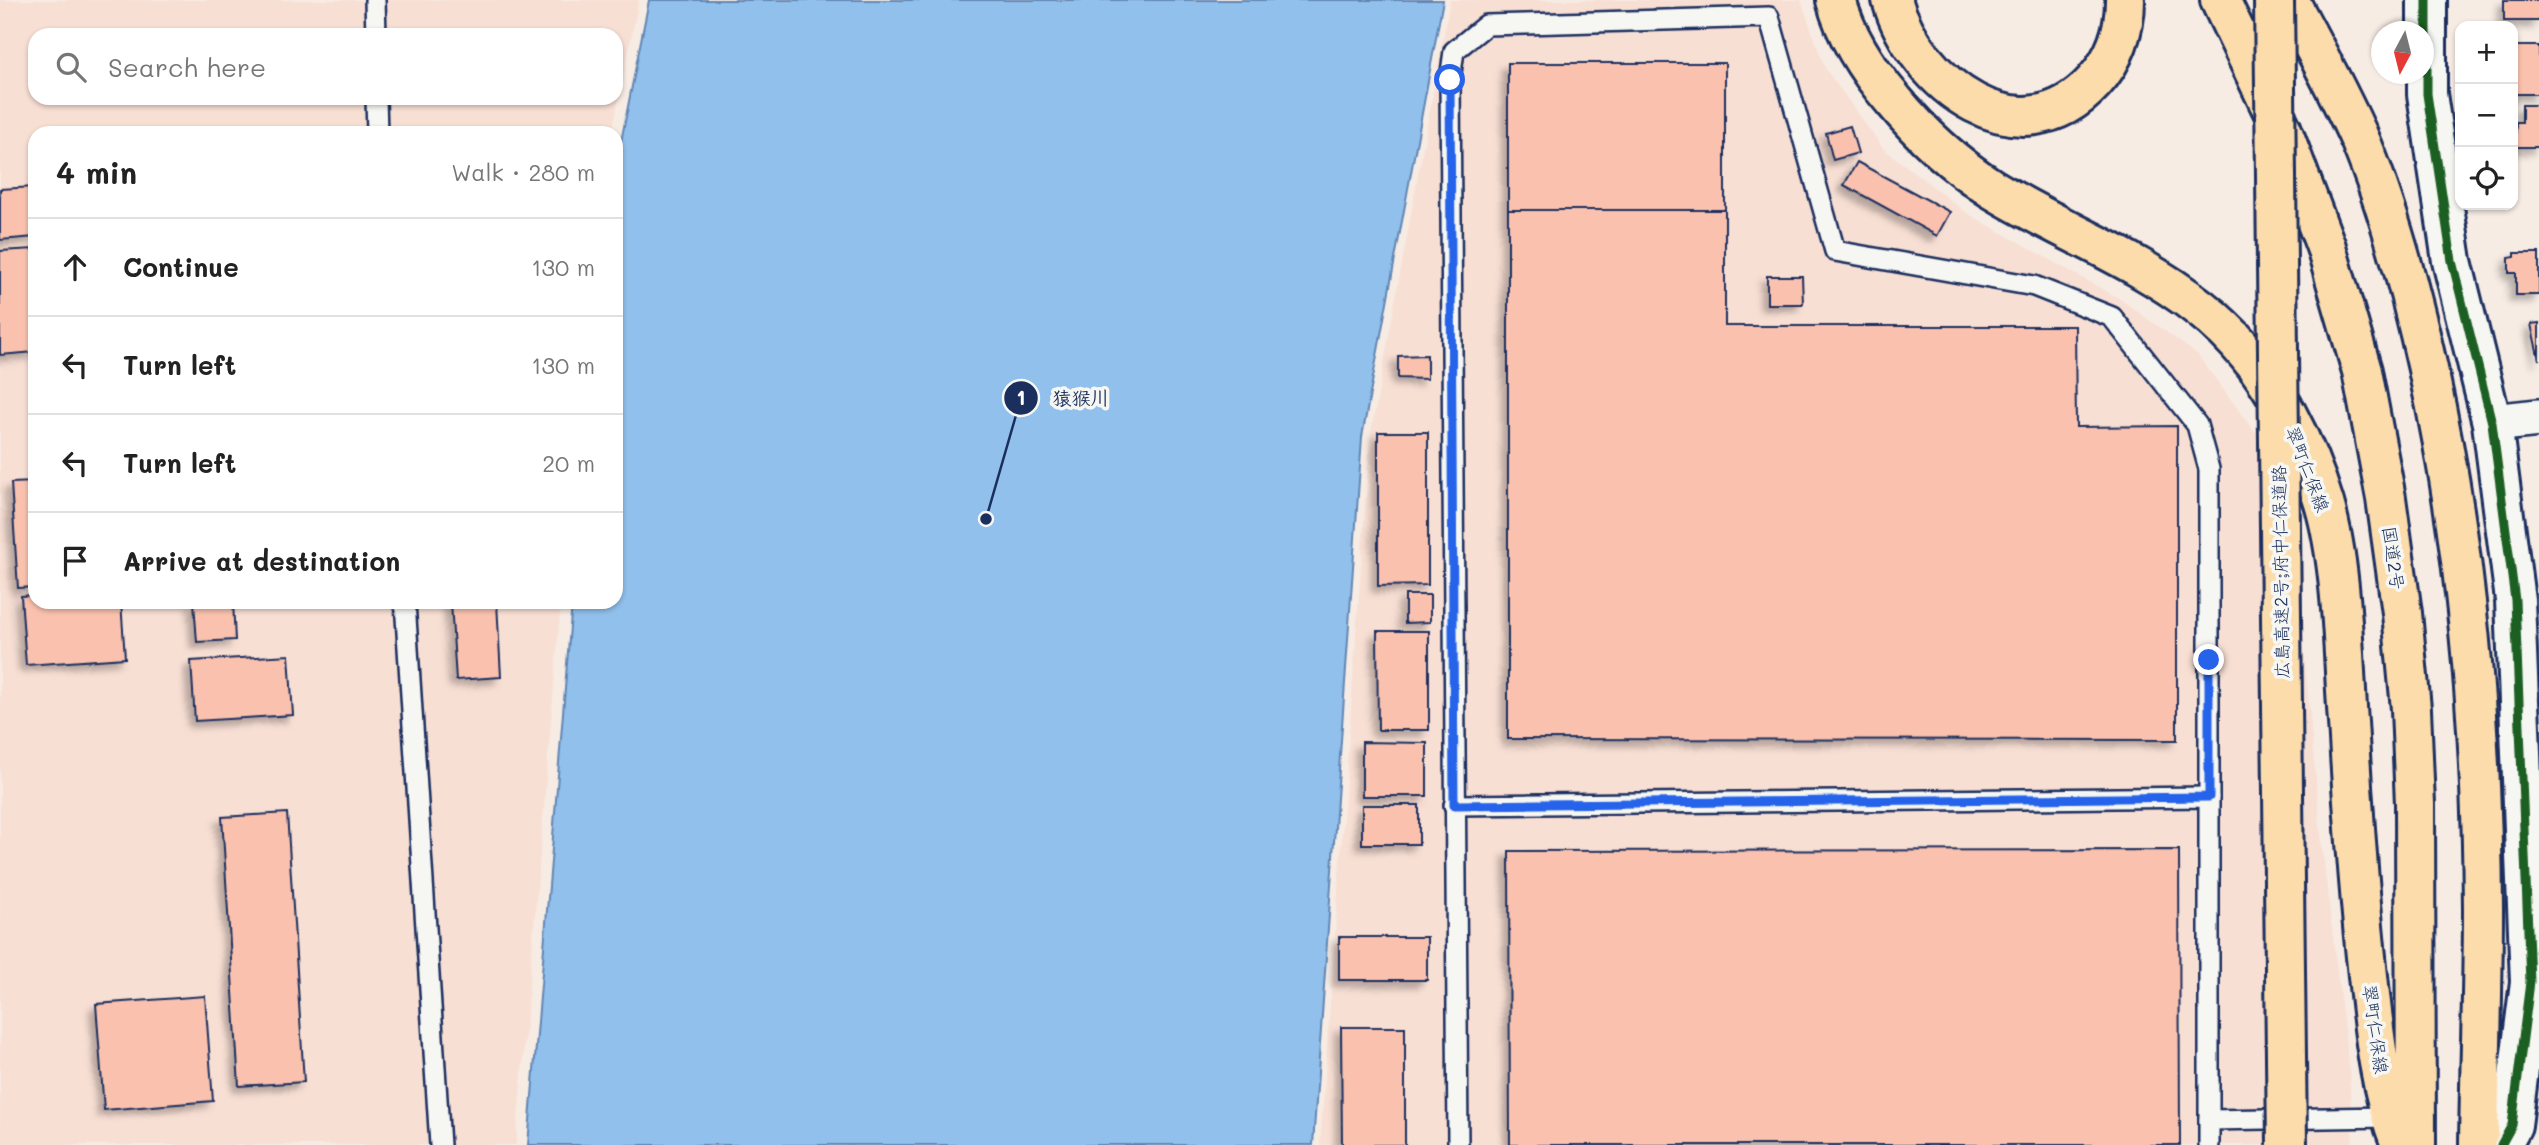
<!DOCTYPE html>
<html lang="en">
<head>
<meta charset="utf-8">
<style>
	:root { --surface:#fff; --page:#f2f2f2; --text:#222; --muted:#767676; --line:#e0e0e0 }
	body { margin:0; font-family:Mali,"Klee One",sans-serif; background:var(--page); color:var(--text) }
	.controls { position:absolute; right:21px; top:21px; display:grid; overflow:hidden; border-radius:14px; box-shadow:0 2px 5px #0004 }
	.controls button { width:63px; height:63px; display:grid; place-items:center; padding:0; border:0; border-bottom:2px solid var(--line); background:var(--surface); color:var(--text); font:35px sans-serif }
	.compass { position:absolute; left:2371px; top:21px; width:63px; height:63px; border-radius:50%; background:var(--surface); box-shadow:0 2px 5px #0004; rotate:187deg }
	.stop { position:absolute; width:21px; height:21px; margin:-16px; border:5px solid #2563eb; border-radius:50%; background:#fff }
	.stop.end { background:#2563eb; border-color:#fff; box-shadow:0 2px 7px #0008 }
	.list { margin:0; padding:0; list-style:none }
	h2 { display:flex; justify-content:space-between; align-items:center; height:91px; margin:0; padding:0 28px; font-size:30px }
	h2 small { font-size:23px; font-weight:400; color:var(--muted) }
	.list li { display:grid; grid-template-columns:46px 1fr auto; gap:21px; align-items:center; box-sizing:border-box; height:98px; padding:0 28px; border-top:2px solid var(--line) }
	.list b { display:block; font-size:26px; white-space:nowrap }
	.list em { font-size:23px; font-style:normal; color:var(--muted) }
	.icon { flex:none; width:38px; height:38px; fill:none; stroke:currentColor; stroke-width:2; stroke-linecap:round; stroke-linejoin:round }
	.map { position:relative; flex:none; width:2539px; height:1145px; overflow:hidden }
	.search { position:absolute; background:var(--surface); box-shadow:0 2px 5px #0004; left:28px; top:28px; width:595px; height:77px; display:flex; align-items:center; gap:18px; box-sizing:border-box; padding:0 24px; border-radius:21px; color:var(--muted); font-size:26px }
	.panel { position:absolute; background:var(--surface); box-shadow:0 2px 5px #0004; left:28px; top:126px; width:595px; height:483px; border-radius:21px }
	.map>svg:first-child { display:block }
	.built { fill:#f8dfd4; fill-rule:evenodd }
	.water { fill:#91c0ec; stroke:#6286b3; stroke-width:2 }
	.building { fill:#fac2ae; stroke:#1b2f5e; stroke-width:2; filter:url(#shadow) }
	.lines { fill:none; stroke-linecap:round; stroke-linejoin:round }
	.service-casing { stroke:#1b2f5e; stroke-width:24 }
	.minor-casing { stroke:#1b2f5e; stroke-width:42 }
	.tertiary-casing { stroke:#1b2f5e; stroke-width:44 }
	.primary-casing { stroke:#1b2f5e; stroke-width:44 }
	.trunk-casing { stroke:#1b2f5e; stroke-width:44 }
	.service { stroke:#f6f6f2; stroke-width:19 }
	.minor { stroke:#f6f6f2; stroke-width:37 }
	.tertiary { stroke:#f6f6f2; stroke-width:38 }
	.primary { stroke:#fddcac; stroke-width:38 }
	.trunk { stroke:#fddcac; stroke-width:38 }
	.motorway-bridge-casing { stroke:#1b2f5e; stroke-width:44; stroke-linecap:butt }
	.motorway-bridge { stroke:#fddcac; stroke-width:38 }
	.cycleway-casing { stroke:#f6f6f2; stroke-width:13 }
	.cycleway { stroke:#1b5e20; stroke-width:9 }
	.route { stroke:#2563eb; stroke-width:9 }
	.labels { text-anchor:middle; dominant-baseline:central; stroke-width:7; stroke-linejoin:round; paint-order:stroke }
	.street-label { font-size:18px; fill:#1b2f5e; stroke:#f6f6f2 }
	.leader { fill:none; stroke:#1b2f5e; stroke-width:2.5 }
	.callout-dot { fill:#1b2f5e; stroke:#f6f6f2; stroke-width:2.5 }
	.mark-label { font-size:21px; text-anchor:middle; font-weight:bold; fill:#fff }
	.callout-label { font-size:19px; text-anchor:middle; font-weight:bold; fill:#1b2f5e; stroke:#f6f6f2; stroke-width:7; stroke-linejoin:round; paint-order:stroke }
</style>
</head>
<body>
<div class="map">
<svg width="2539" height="1145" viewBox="0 0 2539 1145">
	<defs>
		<filter id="shadow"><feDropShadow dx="-6" dy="6" stdDeviation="3.5" flood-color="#0004"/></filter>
	</defs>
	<rect width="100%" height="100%" fill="#f7ece4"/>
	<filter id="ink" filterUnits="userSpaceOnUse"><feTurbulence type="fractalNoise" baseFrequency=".0143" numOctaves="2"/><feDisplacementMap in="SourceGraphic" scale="14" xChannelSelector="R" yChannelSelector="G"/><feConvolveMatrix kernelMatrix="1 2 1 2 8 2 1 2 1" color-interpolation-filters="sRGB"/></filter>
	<g filter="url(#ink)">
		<g class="built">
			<path d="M 0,0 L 639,0 L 612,133 L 35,133 L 35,602 L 561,602 L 516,1145 L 0,1145 ZM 35,35 L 616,35 L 616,98 L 35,98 Z"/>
			<path d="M 1450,0 L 1801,0 L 1825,68 L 1883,148 L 1967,213 L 2120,299 L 2197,354 L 2261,440 L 2301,616 L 2322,846 L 2349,1069 L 2353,1145 L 1320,1145 L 1370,438 Z"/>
		</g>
		<path class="water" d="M 649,0 L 1443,0 L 1362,437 L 1313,1145 L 528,1145 L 572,602 L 616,602 L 616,167 Z"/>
		<g class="building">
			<rect x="2504" y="0" width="35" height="21"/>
			<rect x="2513" y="46" width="26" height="48"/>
			<rect x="1508" y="63" width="217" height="147"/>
			<path d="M 2522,105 L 2539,105 L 2539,147 L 2515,147 L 2516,122 L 2522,122 Z"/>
			<path d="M 1850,126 L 1858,153 L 1833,160 L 1826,133 Z"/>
			<path d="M 1857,162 L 1950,212 L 1937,236 L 1844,185 Z"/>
			<path d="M 35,187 L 35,237 L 0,240 L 0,189 Z"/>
			<path d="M 1508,210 L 1725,210 L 1725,326 L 2075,326 L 2076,427 L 2177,426 L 2177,740 L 1508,739 Z"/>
			<path d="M 35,249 L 35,352 L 0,355 L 0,251 Z"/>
			<path d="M 2515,253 L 2539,253 L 2539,295 L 2516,295 L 2516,273 L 2509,273 L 2509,258 L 2515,257 Z"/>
			<path d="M 1767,276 L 1802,276 L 1803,304 L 1767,304 Z"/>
			<path d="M 2539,323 L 2539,360 L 2531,324 Z"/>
			<path d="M 1427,355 L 1427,379 L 1398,378 L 1398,356 Z"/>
			<path d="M 1378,432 L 1428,432 L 1428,585 L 1378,586 Z"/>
			<path d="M 35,482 L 35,587 L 18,588 L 11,483 Z"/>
			<path d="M 35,595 L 35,602 L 121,602 L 125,658 L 26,665 L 21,596 Z"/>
			<path d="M 1405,595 L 1430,595 L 1430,622 L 1405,623 Z"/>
			<path d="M 194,602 L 233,602 L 235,640 L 197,642 Z"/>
			<path d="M 451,602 L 497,602 L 501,677 L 456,680 Z"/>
			<path d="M 1377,631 L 1429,631 L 1429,730 L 1378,730 Z"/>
			<path d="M 289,655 L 293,715 L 195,721 L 191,661 Z"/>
			<path d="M 1362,742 L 1427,743 L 1427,796 L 1362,796 Z"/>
			<rect x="1362" y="805" width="57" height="39"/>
			<path d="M 287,813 L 304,1082 L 239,1086 L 222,817 Z"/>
			<path d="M 2179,850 L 2180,1145 L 1510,1145 L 1509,851 Z"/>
			<rect x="1339" y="937" width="88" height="43"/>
			<path d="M 205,996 L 213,1101 L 104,1110 L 96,1004 Z"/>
			<path d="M 1341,1027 L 1405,1027 L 1405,1145 L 1342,1145 Z"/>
		</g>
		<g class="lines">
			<defs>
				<g id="service">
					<path d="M 375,0 L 376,35"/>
					<path d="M 376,98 L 377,133"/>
					<path d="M 405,602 L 440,1145"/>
					<path d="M 1454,805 L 2209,797 L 2209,1145"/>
					<path d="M 2209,1120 L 2390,1117"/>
					<path d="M 1458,1145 L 1450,80 L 1454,51 L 1486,25 L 1769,17 L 1835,251 L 2034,286 L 2112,317 L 2197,425 L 2209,469 L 2209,797"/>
				</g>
				<path id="minor" d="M 2492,423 L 2539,418"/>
				<path id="tertiary" d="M 2427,0 L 2427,94 L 2452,261 L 2492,423 L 2515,600 L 2530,982 L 2512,1125 L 2501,1145"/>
				<g id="primary">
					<path d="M 1836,0 C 1846,37 1869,72 1894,101 C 1922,135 1954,164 1991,188 C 2059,230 2137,258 2200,308 C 2236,336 2266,374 2287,414 C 2302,442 2315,473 2324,503 C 2343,568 2343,654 2348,722 C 2353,807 2359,892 2368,976 C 2374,1033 2380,1092 2401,1145"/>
					<path d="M 1892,0 C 1916,84 2020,163 2094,82 C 2114,60 2125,31 2125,0"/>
				</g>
				<g id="trunk">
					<path d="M 2220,0 L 2282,130 L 2326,247 L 2362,371 L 2386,498 L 2402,613 L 2411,709 L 2415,804 L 2416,1145"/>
					<path d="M 2289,0 C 2314,47 2340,94 2361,142 C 2391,215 2411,292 2428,369 C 2467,546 2482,728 2483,909 C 2483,987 2480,1066 2479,1145"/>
				</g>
			</defs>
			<use href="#service" class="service-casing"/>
			<use href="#minor" class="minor-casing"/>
			<use href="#tertiary" class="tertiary-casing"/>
			<use href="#primary" class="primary-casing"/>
			<use href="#trunk" class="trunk-casing"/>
			<use href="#service" class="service"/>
			<use href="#minor" class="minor"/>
			<use href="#tertiary" class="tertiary"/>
			<use href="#primary" class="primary"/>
			<use href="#trunk" class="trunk"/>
			<defs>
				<path id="motorway-bridge" d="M 2274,0 L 2287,1145"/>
			</defs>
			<use href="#motorway-bridge" class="motorway-bridge-casing"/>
			<use href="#motorway-bridge" class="motorway-bridge"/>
			<defs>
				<path id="cycleway" d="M 2427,0 L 2427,94 L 2452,261 L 2492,423 L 2515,600 L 2530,982 L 2512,1125 L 2501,1145"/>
			</defs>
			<use href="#cycleway" class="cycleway-casing"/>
			<use href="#cycleway" class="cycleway"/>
		</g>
	</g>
	<g class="lines" filter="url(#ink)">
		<path class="route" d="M 1450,80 L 1454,805 L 2209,797 L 2209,660"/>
	</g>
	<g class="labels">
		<g class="street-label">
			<text transform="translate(2308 469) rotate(69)">翠町仁保線</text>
			<text transform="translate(2394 558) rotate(82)">国道2号</text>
			<text transform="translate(2280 572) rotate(-91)">広島高速2号;府中仁保道路</text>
			<text transform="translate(2376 1029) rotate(82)">翠町仁保線</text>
		</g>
	</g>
	<path class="leader" d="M986 519L1021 398"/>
	<g class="callout-dot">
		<circle cx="986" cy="519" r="7"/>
		<circle cx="1021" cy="398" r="18"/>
	</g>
	<g class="mark-label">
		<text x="1021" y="405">1</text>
	</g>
	<g class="callout-label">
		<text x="1081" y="405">猿猴川</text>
	</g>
</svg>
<div class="controls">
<button>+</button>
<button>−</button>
<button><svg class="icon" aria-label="locate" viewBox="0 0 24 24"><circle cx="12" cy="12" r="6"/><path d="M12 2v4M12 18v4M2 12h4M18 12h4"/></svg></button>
</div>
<svg class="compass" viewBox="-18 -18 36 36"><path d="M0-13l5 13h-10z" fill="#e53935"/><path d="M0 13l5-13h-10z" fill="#767676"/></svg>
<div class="stop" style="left:1450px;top:80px"></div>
<div class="stop end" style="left:2209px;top:660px"></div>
<div class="search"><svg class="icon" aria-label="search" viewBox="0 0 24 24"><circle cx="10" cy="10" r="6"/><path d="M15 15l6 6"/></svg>Search here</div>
<section class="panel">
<h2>4 min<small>Walk · 280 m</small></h2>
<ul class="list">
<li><svg class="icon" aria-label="ahead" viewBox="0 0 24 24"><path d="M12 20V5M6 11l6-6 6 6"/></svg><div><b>Continue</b></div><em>130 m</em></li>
<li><svg class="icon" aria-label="left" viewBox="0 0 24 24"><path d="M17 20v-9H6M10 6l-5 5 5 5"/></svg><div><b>Turn left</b></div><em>130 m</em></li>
<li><svg class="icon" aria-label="left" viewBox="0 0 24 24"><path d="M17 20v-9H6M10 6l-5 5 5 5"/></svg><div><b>Turn left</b></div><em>20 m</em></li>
<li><svg class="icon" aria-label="arrive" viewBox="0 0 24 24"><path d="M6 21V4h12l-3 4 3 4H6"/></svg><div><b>Arrive at destination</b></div></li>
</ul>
</section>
</div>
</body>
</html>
